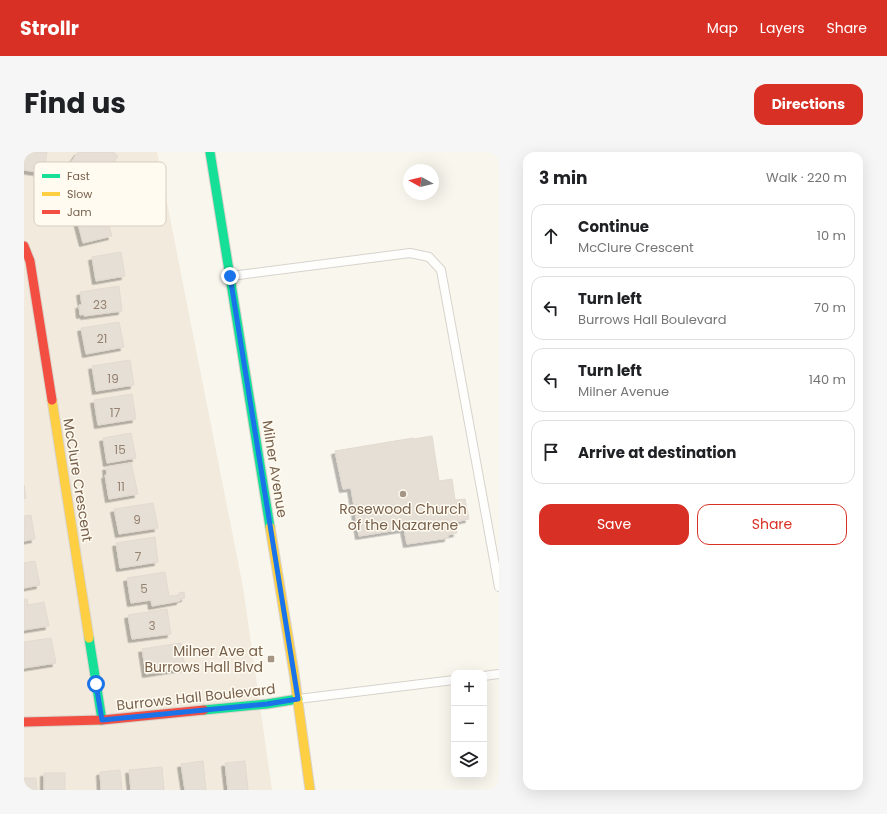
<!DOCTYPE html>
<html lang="en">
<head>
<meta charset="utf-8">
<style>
	:root { --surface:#fff; --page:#f6f6f6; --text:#202124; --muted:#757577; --line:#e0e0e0; --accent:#d93025 }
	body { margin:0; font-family:Poppins,sans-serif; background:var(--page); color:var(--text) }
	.controls { position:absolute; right:12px; bottom:12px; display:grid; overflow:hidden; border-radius:8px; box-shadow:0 4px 16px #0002 }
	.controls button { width:36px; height:36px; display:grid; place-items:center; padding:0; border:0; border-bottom:1px solid var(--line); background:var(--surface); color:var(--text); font:20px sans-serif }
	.compass { position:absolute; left:379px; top:12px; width:36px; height:36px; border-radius:50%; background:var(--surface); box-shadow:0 4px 16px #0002; rotate:278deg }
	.stop { position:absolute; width:12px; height:12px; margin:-9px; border:3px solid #1a73e8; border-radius:50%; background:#fff }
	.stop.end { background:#1a73e8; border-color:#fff; box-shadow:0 1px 4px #0008 }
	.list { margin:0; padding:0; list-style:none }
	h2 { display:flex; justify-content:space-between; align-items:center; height:52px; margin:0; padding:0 16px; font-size:17px }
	h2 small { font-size:13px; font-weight:400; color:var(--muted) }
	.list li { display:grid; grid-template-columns:26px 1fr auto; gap:12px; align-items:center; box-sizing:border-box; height:64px; margin:0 8px 8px; padding:0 8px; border:1px solid var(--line); border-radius:12px }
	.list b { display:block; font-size:15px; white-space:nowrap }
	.list p { margin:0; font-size:13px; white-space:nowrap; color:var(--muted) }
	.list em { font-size:13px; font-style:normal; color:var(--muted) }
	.actions { display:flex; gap:8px; padding:12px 16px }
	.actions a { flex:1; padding:9px 0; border:1px solid var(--accent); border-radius:12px; text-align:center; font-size:14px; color:var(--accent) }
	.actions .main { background:var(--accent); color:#fff }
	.icon { flex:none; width:22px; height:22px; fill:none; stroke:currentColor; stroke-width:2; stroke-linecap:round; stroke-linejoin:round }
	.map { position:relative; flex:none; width:475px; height:638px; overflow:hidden; border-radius:12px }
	header { display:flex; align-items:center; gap:24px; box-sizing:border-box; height:56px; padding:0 20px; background:var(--accent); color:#fff }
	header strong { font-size:19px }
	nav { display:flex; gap:22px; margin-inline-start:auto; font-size:14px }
	.intro { display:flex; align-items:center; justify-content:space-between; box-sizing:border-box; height:96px; padding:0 24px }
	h1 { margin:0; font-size:28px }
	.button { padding:10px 18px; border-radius:12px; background:var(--accent); color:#fff; font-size:14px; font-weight:700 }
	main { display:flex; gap:24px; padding:0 24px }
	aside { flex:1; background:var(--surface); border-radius:12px; box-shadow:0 4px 16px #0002 }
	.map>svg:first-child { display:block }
	.residential { fill:#f2eadc }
	.building { fill:#e6dfd5; stroke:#e2dad0; filter:url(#shadow) }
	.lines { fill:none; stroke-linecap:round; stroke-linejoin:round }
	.lane-casing { stroke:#d8d3cc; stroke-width:10 }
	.fast-casing { stroke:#d9d3cb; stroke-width:11 }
	.slow-casing { stroke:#d9d3cb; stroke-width:11 }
	.jam-casing { stroke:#d9d3cb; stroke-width:11 }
	.lane { stroke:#fefefc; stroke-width:8 }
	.fast { stroke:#16e098; stroke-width:9 }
	.slow { stroke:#ffcf43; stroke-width:9 }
	.jam { stroke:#f24e42; stroke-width:9 }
	.route { stroke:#1a73e8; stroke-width:5 }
	.poi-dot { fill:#a59585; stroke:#fffbf1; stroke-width:1.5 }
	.labels { text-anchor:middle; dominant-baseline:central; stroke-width:3; stroke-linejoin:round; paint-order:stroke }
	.number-label { font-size:12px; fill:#958270 }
	.street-label { font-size:14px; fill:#78614c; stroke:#fffbf1 }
	.poi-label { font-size:14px; fill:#78614c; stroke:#fffbf1 }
	.key { fill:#fffbf1; stroke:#d6cdc0; stroke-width:1 }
	.key-label { font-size:11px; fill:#78614c }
</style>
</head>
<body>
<header>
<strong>Strollr</strong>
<nav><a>Map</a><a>Layers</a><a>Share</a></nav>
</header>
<div class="intro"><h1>Find us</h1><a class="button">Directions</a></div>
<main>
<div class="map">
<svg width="475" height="638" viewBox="0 0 475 638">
	<defs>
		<filter id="shadow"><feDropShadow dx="-3.5" dy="3.5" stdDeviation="0" flood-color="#0004"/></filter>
	</defs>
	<rect width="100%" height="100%" fill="#f9f6ee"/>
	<path class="residential" d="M 0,0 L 133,0 L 219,435 L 248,638 L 0,638 Z"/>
	<g class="building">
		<path d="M 0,0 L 23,0 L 20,21 L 0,18 Z"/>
		<path d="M 54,0 L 89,0 L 94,4 L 69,42 L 60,36 L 53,47 L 32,33 Z"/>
		<path d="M 78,51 L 88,84 L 59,91 L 53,68 L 55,67 L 53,57 Z"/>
		<path d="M 97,100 L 101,124 L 72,129 L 68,105 Z"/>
		<path d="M 95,134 L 98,159 L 60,164 L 60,162 L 56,163 L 55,153 L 58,153 L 56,140 Z"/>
		<path d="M 95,170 L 100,195 L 62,202 L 57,176 Z"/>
		<path d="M 106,208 L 110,233 L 72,239 L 68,214 Z"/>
		<path d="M 108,242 L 112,267 L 74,273 L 70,248 Z"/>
		<path d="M 107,281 L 112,306 L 83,311 L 79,286 Z"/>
		<path d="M 408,284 L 415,329 L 428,327 L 431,348 L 441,347 L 445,367 L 431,370 L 433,381 L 424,383 L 424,386 L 383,392 L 380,377 L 335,384 L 327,336 L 319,337 L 311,299 L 389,286 L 390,287 Z"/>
		<path d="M 107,311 L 114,342 L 85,347 L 81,323 L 83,323 L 82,315 Z"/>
		<path d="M 0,333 L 2,346 L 0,347 Z"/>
		<path d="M 129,351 L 134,376 L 95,382 L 90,357 Z"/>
		<path d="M 7,363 L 11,387 L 0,389 L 0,364 Z"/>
		<path d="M 131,385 L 134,410 L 96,416 L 92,391 Z"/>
		<path d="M 11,409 L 16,433 L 0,436 L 0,411 Z"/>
		<path d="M 141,420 L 145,444 L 155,443 L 155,441 L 160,440 L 161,446 L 156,447 L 156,449 L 128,454 L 127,448 L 107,451 L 103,426 Z"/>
		<path d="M 0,447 L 3,447 L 4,453 L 20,450 L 25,474 L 0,478 Z"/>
		<path d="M 143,457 L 147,482 L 108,487 L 104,463 Z"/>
		<path d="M 27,486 L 32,511 L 0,516 L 0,490 Z"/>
		<path d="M 157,491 L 161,516 L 122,522 L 118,497 Z"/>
		<path d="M 179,609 L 182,638 L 161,638 L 157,612 Z"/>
		<path d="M 221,609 L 224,638 L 204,638 L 201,611 Z"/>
		<path d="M 138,615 L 140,638 L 107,638 L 105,618 Z"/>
		<path d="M 96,618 L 98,638 L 77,638 L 76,620 Z"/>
		<rect x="20" y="621" width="21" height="17"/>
		<path d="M 0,626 L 12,626 L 13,638 L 0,638 Z"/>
	</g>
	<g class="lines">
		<defs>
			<g id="lane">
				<path d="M 207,124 L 386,101 L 405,105 L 417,118 L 475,435"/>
				<path d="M 460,524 L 475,522"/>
				<path d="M 274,547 L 430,528"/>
			</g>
			<g id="fast">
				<path d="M 186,0 L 246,375"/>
				<path d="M 65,486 L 78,568"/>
				<path d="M 180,558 L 243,552 L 274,547"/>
			</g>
			<g id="slow">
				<path d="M 28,248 L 65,486"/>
				<path d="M 246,375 L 270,521 L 286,638"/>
			</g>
			<g id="jam">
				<path d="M 0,94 L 6,109 L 28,248"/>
				<path d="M 0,570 L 78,568 L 180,558"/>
			</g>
		</defs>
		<use href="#lane" class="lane-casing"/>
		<use href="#fast" class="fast-casing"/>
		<use href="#slow" class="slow-casing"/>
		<use href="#jam" class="jam-casing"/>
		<use href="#lane" class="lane"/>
		<use href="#fast" class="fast"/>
		<use href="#slow" class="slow"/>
		<use href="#jam" class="jam"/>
	</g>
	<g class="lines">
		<path class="route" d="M 72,532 L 78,568 L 243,552 L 274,547 L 206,124"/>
	</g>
	<g class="poi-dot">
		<circle cx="379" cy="342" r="4"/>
		<rect x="243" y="503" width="8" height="8" rx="2"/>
	</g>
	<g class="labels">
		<g class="number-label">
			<text x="76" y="152">23</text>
			<text x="78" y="186">21</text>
			<text x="89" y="226">19</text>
			<text x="91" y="260">17</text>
			<text x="96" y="297">15</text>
			<text x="97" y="334">11</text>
			<text x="113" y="367">9</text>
			<text x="114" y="404">7</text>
			<text x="120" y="436">5</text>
			<text x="128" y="473">3</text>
		</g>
		<g class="street-label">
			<text transform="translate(251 317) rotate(81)">Milner Avenue</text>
			<text transform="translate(54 328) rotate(81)">McClure Crescent</text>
			<text transform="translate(172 545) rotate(-6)">Burrows Hall Boulevard</text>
		</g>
		<g class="poi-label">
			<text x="379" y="357">Rosewood Church<tspan x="379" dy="16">of the Nazarene</tspan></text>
			<text x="239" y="499" text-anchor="end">Milner Ave at<tspan x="239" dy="16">Burrows Hall Blvd</tspan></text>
		</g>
	</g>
	<rect x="10" y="10" width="132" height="64" rx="6" class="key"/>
	<rect x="18" y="22" width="18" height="4" fill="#16e098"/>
	<rect x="18" y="40" width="18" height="4" fill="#ffcf43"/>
	<rect x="18" y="58" width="18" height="4" fill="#f24e42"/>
	<g class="key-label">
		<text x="43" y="28">Fast</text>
		<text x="43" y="46">Slow</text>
		<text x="43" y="64">Jam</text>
	</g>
</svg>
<div class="controls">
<button>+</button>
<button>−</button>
<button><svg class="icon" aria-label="layers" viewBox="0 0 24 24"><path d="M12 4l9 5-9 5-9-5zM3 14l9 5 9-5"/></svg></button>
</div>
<svg class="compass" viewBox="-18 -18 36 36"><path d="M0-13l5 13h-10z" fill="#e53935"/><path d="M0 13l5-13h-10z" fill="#757577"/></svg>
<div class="stop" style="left:72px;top:532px"></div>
<div class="stop end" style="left:206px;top:124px"></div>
</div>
<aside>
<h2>3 min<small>Walk · 220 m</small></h2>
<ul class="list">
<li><svg class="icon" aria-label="ahead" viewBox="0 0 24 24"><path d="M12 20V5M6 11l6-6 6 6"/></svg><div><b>Continue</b><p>McClure Crescent</p></div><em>10 m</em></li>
<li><svg class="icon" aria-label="left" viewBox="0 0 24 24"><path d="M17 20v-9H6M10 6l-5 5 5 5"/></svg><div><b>Turn left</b><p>Burrows Hall Boulevard</p></div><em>70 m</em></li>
<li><svg class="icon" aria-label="left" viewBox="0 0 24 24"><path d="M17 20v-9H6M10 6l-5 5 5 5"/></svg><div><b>Turn left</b><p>Milner Avenue</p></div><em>140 m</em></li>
<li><svg class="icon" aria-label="arrive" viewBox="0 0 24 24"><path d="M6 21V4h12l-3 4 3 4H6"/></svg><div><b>Arrive at destination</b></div></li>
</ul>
<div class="actions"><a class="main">Save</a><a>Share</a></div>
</aside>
</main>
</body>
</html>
